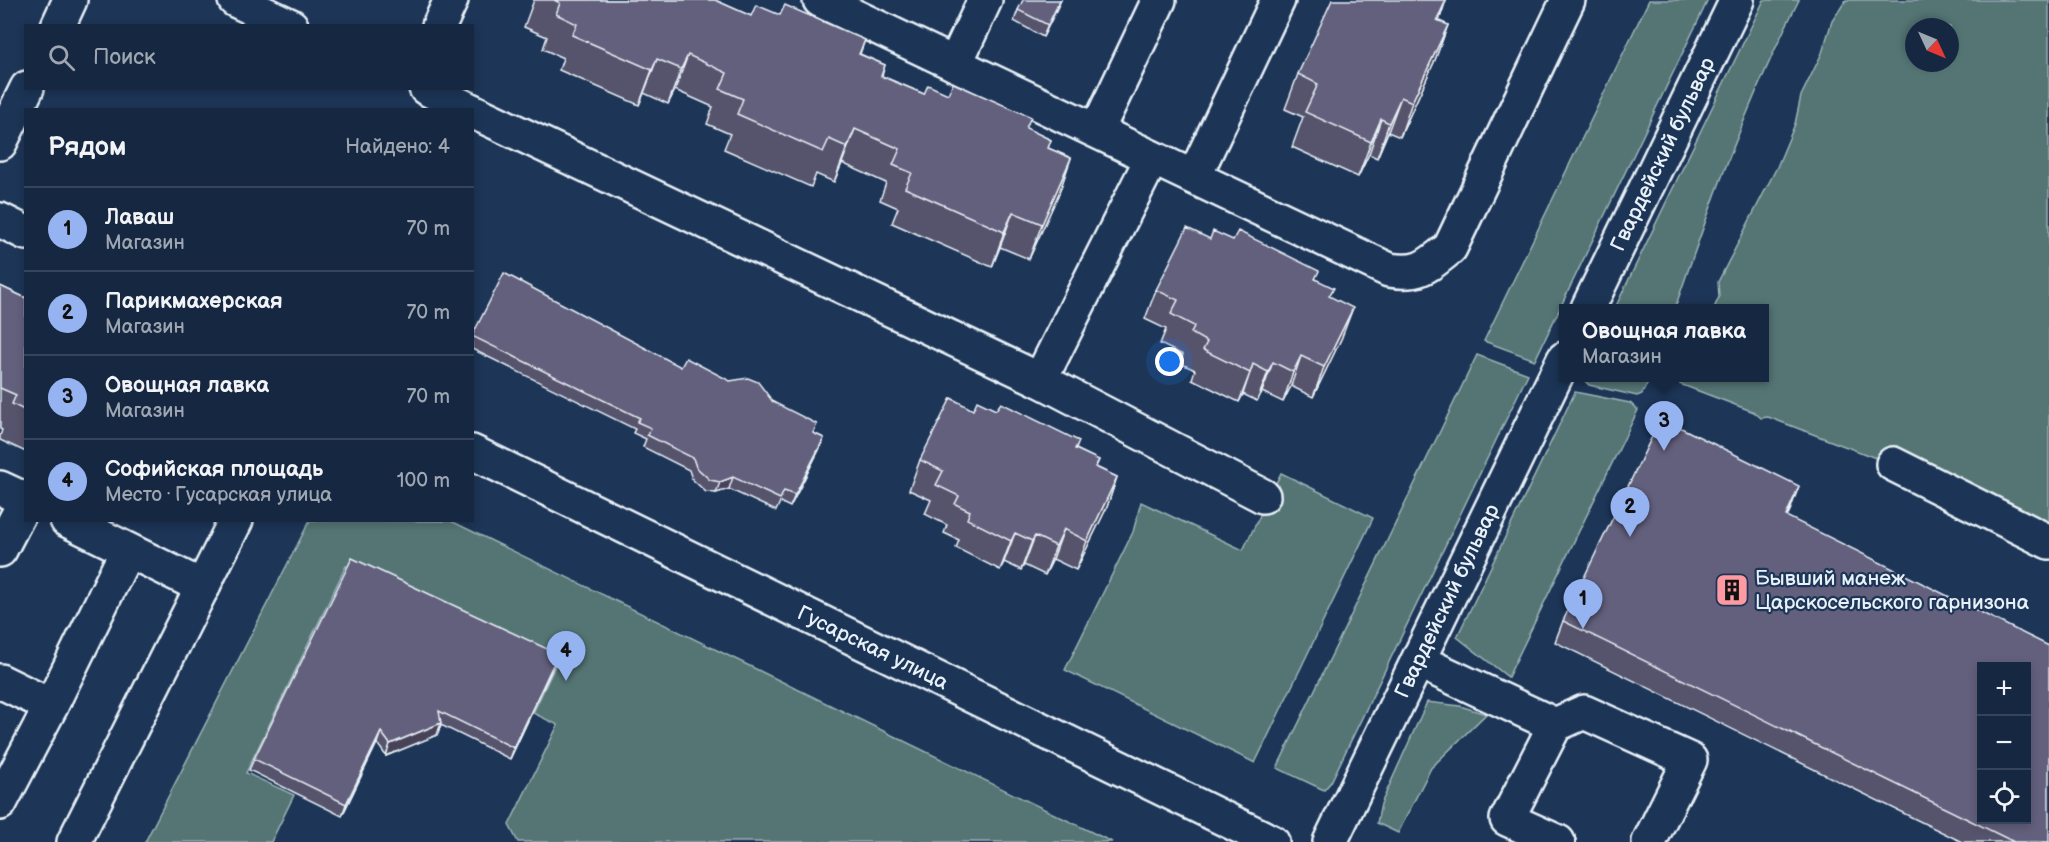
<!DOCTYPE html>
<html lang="ru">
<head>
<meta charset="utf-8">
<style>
	:root { --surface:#162841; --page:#1f3048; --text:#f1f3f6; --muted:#9ea6b1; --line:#35445a; --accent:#95b2f1 }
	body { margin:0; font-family:"Balsamiq Sans",sans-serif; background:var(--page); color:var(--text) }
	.controls { position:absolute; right:18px; bottom:18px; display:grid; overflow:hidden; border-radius:0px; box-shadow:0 3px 9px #0003 }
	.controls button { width:54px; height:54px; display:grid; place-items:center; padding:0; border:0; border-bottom:2px solid var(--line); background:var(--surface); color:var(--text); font:30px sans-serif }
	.compass { position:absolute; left:1905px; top:18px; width:54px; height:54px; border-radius:50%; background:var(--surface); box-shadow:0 3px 9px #0003; rotate:134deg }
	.you { position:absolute; left:1170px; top:362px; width:21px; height:21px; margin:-15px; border:4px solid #fff; border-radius:50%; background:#1a73e8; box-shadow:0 0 0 9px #1a73e833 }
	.badge { display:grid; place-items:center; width:39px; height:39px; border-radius:50%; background:var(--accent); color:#111; font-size:20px; font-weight:700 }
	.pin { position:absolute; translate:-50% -50px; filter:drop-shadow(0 2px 3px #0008) }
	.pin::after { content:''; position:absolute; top:32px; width:21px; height:18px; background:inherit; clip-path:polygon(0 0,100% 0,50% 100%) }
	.popup { position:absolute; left:1559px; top:304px; width:210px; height:78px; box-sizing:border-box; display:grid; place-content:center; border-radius:0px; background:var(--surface); filter:drop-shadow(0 2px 4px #0005); font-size:20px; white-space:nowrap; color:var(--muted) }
	.popup b { font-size:22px; color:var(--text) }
	.popup::after { content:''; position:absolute; left:50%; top:100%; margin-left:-12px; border:12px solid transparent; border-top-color:var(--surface) }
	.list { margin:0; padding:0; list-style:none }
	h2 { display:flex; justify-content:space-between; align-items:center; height:78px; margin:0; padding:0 24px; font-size:26px }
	h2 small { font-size:20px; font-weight:400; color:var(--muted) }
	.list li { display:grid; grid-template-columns:39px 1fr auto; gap:18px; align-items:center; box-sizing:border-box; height:84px; padding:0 24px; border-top:2px solid var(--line) }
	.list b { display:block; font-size:22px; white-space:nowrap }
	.list p { margin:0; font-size:20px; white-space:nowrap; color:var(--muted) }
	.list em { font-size:20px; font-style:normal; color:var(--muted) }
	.icon { flex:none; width:33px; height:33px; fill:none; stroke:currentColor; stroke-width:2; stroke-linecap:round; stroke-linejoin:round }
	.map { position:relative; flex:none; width:2049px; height:842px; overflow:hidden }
	.search { position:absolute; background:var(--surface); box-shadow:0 3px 9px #0003; left:24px; top:24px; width:450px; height:66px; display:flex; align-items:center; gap:15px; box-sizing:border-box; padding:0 21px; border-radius:0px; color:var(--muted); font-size:22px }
	.panel { position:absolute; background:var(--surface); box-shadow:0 3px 9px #0003; left:24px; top:108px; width:450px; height:414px; border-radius:0px }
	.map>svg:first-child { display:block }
	.green { fill:#557574; stroke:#9eb3b6; stroke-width:1.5; fill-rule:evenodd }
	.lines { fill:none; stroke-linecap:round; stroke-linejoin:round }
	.minor-casing { stroke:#e8f1f8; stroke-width:38 }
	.minor { stroke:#1d3557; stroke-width:33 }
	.wall { fill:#56536c; stroke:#e8f1f8; stroke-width:1.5 }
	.shaded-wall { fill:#464358; stroke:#e8f1f8; stroke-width:1.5 }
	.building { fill:#64607d; stroke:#e8f1f8; stroke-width:1.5; fill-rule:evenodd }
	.labels { text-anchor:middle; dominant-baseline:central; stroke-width:4.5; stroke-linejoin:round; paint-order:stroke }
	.street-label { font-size:21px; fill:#e8f1f8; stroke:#1d3557 }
	.poi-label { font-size:21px; fill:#e8f1f8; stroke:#1d3557; text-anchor:start }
</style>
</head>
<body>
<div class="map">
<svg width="2049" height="842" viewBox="0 0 2049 842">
	<rect width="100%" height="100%" fill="#1d3557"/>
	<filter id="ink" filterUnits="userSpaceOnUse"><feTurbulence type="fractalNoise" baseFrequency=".0167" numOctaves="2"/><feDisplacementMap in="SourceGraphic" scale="12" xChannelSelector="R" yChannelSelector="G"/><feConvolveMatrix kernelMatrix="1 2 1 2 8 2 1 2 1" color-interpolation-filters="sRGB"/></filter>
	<g filter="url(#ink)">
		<g class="green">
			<path d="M 1649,0 L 1708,0 L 1535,360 L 1484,341 Z"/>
			<path d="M 1764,0 L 1799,0 C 1748,99 1711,204 1675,308 L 1615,308 Z"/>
			<path d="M 1846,0 L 2049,0 L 2049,524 L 1768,417 L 1761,418 L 1754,412 L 1680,384 L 1683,378 L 1764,378 L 1764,308 L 1714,308 L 1719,297 L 1718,282 L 1777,167 L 1795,124 L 1801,96 L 1822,53 L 1832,21 ZM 1914,27 L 1950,27 L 1950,63 L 1914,63 Z"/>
			<path d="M 1477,355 L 1528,374 L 1331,782 L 1324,790 L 1277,768 Z"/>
			<path d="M 1582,378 L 1650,378 L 1642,394 L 1637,396 L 1589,385 Z"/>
			<path d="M 1575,392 L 1630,403 L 1638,410 L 1508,677 L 1457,637 Z"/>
			<path d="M 1281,473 L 1373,518 L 1255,763 L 1065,670 L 1133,532 L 1141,502 L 1243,550 Z"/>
			<path d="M 310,520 L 451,521 L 1112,842 L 518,842 L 509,825 L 558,725 L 533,713 L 556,664 L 346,566 L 246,773 L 294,795 L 271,842 L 145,842 Z"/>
			<path d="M 1427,702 L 1460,706 L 1486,714 L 1431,768 L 1398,833 L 1377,823 L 1381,804 Z"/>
		</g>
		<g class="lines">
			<defs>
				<g id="minor">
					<path d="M 235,0 L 291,26"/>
					<path d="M 820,0 L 1389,270 C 1420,275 1427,266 1450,248 L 1568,0"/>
					<path d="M 58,26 L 70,0"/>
					<path d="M 439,26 L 451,0"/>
					<path d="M 955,64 L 985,0"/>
					<path d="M 426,88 L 470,110"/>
					<path d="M 472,111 L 1040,380 L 1263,496"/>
					<path d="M 1097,130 L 1159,0"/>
					<path d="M 0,143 L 27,88"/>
					<path d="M 1194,177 L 1278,0"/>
					<path d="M 0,220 L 26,233"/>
					<path id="s1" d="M 1588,308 L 1737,0"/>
					<path d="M 1040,380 L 1152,158"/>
					<path id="s2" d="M 472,452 L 1272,842"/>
					<path d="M 1893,464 L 2049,542"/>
					<path d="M 0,488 L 26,500"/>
					<path d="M 67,520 L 203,587"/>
					<path d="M 0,550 L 26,500"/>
					<path d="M 1418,661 L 1555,725"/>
					<path d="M 0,681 L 51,706"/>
					<path d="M 0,803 L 51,706 L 127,551"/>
					<path d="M 74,842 L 236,520"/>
					<path id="s3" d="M 1330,842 L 1564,359"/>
					<path d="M 1558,842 L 1507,819 L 1555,725 L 1584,712 L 1690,760 L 1649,842"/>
				</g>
			</defs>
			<use href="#minor" class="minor-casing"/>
			<use href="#minor" class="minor"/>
		</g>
		<g class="wall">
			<path d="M 534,0 L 715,0 L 751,16 L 780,15 L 865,40 L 860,54 L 885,65 L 882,76 L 924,94 L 1027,129 L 1051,140 L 1048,148 L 1071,158 L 1059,193 L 1029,259 L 1000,247 L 992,267 L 892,223 L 898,208 L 880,200 L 886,183 L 842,163 L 834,182 L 816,174 L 811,187 L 724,149 L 730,134 L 707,124 L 713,107 L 675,90 L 668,104 L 644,93 L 639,105 L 559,70 L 563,58 L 543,49 L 547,37 L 524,27 Z"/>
			<path d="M 1061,0 L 1043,37 L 1014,21 L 1018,10 Z"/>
			<path d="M 1446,0 L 1439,21 L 1448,25 L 1435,60 L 1400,137 L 1388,132 L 1377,158 L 1369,154 L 1358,177 L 1292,147 L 1303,117 L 1285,109 L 1298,74 Z"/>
			<path d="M 1210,239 L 1316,279 L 1330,297 L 1342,337 L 1313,397 L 1291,386 L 1283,402 L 1262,392 L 1257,401 L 1243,394 L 1239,402 L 1192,379 L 1195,370 L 1180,363 L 1183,355 L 1160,344 L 1166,329 L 1145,319 L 1156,290 Z"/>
			<path d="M 0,286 L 26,298 L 26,452 L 0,440 L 0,436 L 2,430 L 0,429 Z"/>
			<path d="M 472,335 L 681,367 L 730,381 L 773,402 L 813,433 L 824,438 L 819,450 L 790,507 L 780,502 L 776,511 L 729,489 L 716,493 L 706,492 L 692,479 L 689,470 L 643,447 L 646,439 L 633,433 L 635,429 L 472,349 Z"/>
			<path d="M 973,410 L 996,410 L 1079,441 L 1076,449 L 1099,460 L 1096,467 L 1117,477 L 1107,507 L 1076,570 L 1053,559 L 1045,575 L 1024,565 L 1021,570 L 1004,562 L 1000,570 L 956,548 L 959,540 L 944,533 L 947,525 L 925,514 L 931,500 L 909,490 L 920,460 Z"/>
			<path d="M 1791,508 L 1787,517 L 2049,842 L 1962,842 L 1555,642 L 1563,621 Z"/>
			<path d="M 554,665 L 510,759 L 441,725 L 437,735 L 386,756 L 377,743 L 342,816 L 249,770 L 254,759 Z"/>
		</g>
		<g class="shaded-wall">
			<path d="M 1060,0 L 1061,0 L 1043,37 L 1048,25 Z"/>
			<path d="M 1446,0 L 1434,35 L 1437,20 Z"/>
			<path d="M 1448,25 L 1435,60 L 1400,137 L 1412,102 Z"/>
			<path d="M 688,55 L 675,90 L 668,104 L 681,69 Z"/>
			<path d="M 657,59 L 644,93 L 639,105 L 652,70 Z"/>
			<path d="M 1401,97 L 1388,132 L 1377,158 L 1389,123 Z"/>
			<path d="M 1381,119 L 1369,154 L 1358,177 L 1371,142 Z"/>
			<path d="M 855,129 L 842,163 L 834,182 L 847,147 Z"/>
			<path d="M 1071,158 L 1059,193 L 1029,259 L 1042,224 Z"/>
			<path d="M 1013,212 L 1000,247 L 992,267 L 1004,232 Z"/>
			<path d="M 1353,308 L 1342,337 L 1313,397 L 1324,367 Z"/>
			<path d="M 1301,356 L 1291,386 L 1283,402 L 1293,372 Z"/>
			<path d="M 1273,362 L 1262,392 L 1257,401 L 1268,372 Z"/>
			<path d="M 1253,364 L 1243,394 L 1239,402 L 1250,373 Z"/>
			<path d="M 824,438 L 819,450 L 790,507 L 795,495 Z"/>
			<path d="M 733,477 L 729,489 L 716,493 L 720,482 Z"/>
			<path d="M 1117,477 L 1107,507 L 1076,570 L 1087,541 Z"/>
			<path d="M 1799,486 L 1791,508 L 1778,537 L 1786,516 Z"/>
			<path d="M 1064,529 L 1053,559 L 1045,575 L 1056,546 Z"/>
			<path d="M 1015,533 L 1004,562 L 1000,570 L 1011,541 Z"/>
			<path d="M 1035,536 L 1024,565 L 1021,570 L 1032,541 Z"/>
			<path d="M 558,654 L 554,665 L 510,759 L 514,748 Z"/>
			<path d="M 441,723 L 437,735 L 386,756 L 390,744 Z"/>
			<path d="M 381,732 L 377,743 L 342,816 L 346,804 Z"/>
		</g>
		<g class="building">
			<path d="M 554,0 L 715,0 L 751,16 L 756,5 L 780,15 L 785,5 L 865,40 L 859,54 L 885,65 L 881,76 L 924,94 L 928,85 L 948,94 L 953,83 L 1031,117 L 1026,128 L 1051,140 L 1048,148 L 1071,158 L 1042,224 L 1013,212 L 1004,232 L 905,188 L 912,173 L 893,165 L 900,149 L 855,129 L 847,147 L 829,139 L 823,152 L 737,114 L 743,99 L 720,89 L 727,73 L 688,55 L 681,69 L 657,59 L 652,70 L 572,35 L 577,24 L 556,14 L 560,3 Z"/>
			<path d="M 1023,0 L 1060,0 L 1048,25 L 1018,10 Z"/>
			<path d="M 1332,0 L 1446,0 L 1437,20 L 1448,25 L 1412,102 L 1401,97 L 1389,123 L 1381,119 L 1371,142 L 1305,112 L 1318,84 L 1298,74 Z"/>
			<path d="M 1187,228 L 1210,239 L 1213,231 L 1233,240 L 1238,231 L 1319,271 L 1315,279 L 1334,288 L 1329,296 L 1353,308 L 1324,367 L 1301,356 L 1293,372 L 1273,362 L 1268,372 L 1253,364 L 1250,373 L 1203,350 L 1207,342 L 1191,333 L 1194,326 L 1171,314 L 1178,300 L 1156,290 Z"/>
			<path d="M 504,273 L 681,367 L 686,358 L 730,381 L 748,378 L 758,382 L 773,402 L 817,424 L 813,433 L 824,438 L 795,495 L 784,491 L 780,499 L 733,477 L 720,482 L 710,480 L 696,467 L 693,458 L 647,435 L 651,428 L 637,422 L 640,418 L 472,336 Z"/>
			<path d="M 0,286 L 26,298 L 26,411 L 12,404 L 16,395 L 0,388 Z"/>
			<path d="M 951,398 L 973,410 L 977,401 L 996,410 L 1001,403 L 1079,441 L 1075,449 L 1099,460 L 1095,467 L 1117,477 L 1087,541 L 1064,529 L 1056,546 L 1035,536 L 1032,541 L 1015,533 L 1011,541 L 967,519 L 970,511 L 955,504 L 959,496 L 936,485 L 943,471 L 920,460 Z"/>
			<path d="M 1661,418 L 1799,486 L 1786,516 L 2049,646 L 2049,842 L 2014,842 L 1563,621 ZM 1982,666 L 2026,666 L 2026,819 L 1982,819 Z"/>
			<path d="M 352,558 L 558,654 L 514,748 L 439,711 L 441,723 L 390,744 L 381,732 L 346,804 L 254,759 Z"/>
		</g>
	</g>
	<defs>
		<symbol id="building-square" viewBox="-11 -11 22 22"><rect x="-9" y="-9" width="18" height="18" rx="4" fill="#ff9aa2" stroke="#1d3557"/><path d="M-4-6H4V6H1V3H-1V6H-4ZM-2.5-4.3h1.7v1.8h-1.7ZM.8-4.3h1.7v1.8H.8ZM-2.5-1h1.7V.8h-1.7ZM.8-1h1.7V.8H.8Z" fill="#111"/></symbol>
	</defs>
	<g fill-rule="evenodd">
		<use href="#building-square" x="1713" y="571" width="38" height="38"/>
	</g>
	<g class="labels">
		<g class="street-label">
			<text stroke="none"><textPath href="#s1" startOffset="171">Гвардейский бульвар</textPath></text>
			<text stroke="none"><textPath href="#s3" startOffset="268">Гвардейский бульвар</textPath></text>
			<text stroke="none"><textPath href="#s2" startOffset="446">Гусарская улица</textPath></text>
		</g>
		<g class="poi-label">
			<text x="1755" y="578">Бывший манеж<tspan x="1755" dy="24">Царскосельского гарнизона</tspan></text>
		</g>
	</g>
</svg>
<div class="controls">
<button>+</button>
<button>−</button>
<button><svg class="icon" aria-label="locate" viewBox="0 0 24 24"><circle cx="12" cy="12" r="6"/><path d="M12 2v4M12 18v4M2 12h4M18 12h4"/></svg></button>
</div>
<svg class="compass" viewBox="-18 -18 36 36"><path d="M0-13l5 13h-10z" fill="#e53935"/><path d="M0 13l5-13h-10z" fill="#9ea6b1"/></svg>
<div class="you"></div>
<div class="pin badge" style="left:1583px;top:629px">1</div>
<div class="pin badge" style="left:1630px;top:537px">2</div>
<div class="pin badge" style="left:1664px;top:451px">3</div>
<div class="popup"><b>Овощная лавка</b>Магазин</div>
<div class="pin badge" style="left:566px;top:681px">4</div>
<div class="search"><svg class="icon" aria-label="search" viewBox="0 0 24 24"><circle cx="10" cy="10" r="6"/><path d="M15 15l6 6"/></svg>Поиск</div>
<section class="panel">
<h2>Рядом<small>Найдено: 4</small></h2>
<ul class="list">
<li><span class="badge">1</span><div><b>Лаваш</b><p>Магазин</p></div><em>70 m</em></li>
<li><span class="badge">2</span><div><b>Парикмахерская</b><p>Магазин</p></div><em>70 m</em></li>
<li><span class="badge">3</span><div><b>Овощная лавка</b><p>Магазин</p></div><em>70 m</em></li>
<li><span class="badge">4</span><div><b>Софийская площадь</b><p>Место · Гусарская улица</p></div><em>100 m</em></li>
</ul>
</section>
</div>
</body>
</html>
